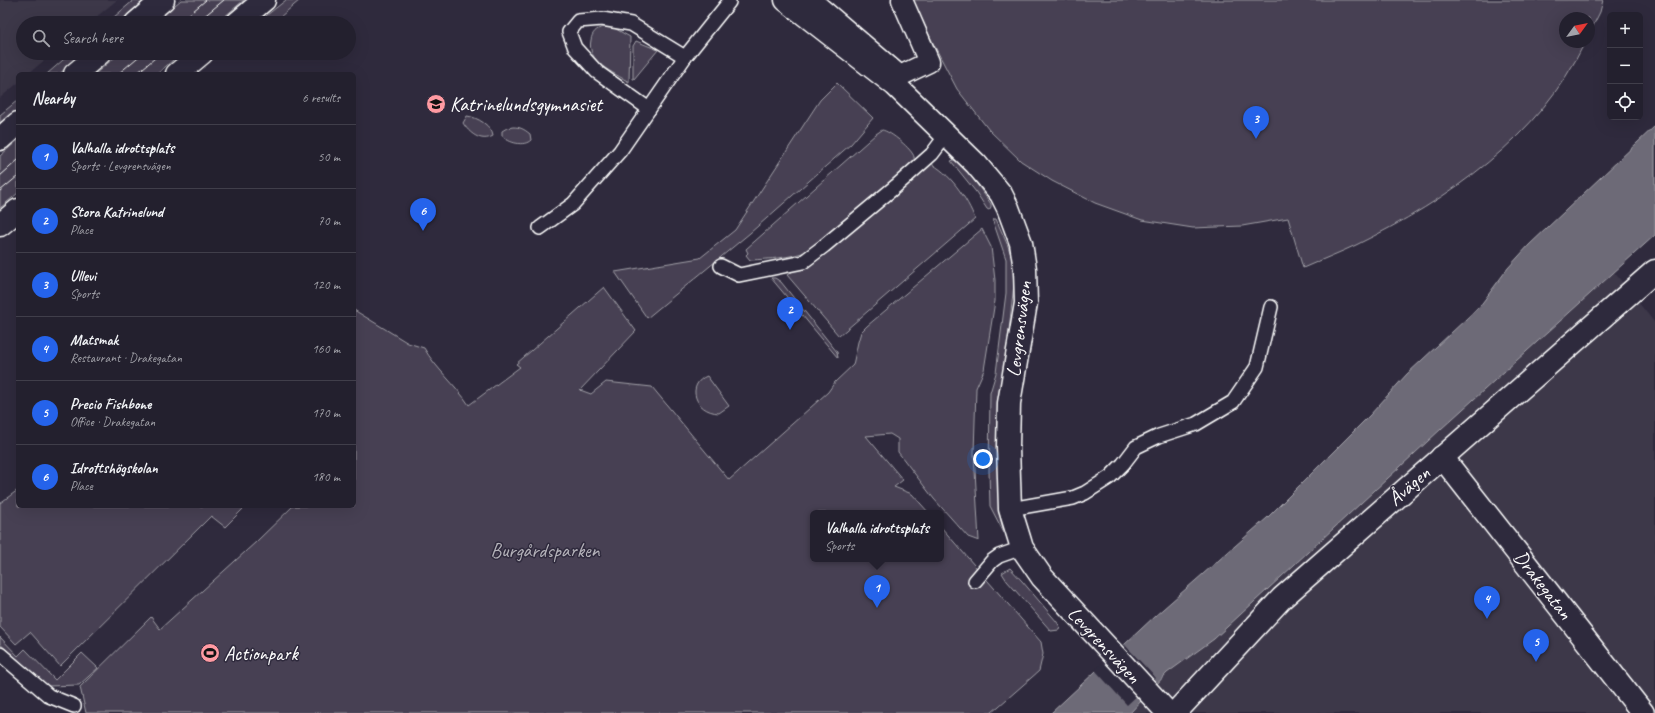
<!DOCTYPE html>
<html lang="en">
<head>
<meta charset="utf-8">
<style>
	:root { --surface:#23202e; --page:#2f2d3a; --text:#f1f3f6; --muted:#a3a3aa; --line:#403e4a; --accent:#2563eb }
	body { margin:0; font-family:Caveat,sans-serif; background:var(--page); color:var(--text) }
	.controls { position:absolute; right:12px; top:12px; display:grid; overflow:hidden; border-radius:6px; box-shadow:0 4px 16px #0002 }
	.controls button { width:36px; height:36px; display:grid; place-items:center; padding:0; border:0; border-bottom:1px solid var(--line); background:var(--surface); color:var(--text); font:20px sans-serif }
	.compass { position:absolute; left:1559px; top:12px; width:36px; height:36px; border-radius:50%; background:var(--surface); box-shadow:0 4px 16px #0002; rotate:57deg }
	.you { position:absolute; left:983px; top:459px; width:14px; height:14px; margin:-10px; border:3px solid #fff; border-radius:50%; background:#1a73e8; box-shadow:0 0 0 6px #1a73e833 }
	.badge { display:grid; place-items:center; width:26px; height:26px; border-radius:50%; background:var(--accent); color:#fff; font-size:13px; font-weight:700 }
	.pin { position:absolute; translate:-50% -33px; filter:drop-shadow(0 1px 2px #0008) }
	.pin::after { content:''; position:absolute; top:21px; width:14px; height:12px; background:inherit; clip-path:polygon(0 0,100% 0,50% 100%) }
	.popup { position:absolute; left:810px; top:510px; width:134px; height:52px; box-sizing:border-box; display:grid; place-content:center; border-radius:6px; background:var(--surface); filter:drop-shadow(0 1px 3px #0005); font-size:13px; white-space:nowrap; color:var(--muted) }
	.popup b { font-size:15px; color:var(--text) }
	.popup::after { content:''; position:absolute; left:50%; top:100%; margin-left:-8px; border:8px solid transparent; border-top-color:var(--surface) }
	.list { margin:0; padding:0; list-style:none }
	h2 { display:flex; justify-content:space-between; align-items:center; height:52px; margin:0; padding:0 16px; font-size:17px }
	h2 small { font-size:13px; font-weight:400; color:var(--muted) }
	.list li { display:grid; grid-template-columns:26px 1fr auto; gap:12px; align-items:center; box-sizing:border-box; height:64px; padding:0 16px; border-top:1px solid var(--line) }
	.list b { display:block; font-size:15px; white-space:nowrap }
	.list p { margin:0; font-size:13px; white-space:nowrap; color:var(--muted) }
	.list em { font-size:13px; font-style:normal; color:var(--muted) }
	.icon { flex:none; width:22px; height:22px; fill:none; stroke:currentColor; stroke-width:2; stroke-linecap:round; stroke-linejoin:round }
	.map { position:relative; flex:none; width:1655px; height:713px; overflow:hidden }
	.search { position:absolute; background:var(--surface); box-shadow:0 4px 16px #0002; left:16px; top:16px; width:340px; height:44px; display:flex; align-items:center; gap:10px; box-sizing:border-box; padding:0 14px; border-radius:22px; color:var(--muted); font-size:15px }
	.panel { position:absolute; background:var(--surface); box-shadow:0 4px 16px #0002; left:16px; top:72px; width:340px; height:436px; border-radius:6px }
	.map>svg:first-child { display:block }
	.built { fill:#3c3749 }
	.green { fill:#464152; stroke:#a2a0a8 }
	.water { fill:#6d6a77; stroke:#a7a6ad }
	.pier { fill:#2f2a3d }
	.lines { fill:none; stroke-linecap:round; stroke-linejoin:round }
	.service-casing { stroke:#fff; stroke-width:16 }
	.pedestrian-casing { stroke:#fff; stroke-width:23 }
	.minor-casing { stroke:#fff; stroke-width:25 }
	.secondary-casing { stroke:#fff; stroke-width:25 }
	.service { stroke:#2f2a3d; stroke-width:13 }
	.pedestrian { stroke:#2f2a3d; stroke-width:20 }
	.minor { stroke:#2f2a3d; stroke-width:22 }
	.secondary { stroke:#2f2a3d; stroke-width:22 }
	.tram { stroke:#fff; stroke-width:1 }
	.labels { text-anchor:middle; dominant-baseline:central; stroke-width:3; stroke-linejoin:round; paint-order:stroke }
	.poi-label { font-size:20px; fill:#fff; stroke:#2f2a3d; text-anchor:start }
	.street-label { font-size:20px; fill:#fff; stroke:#2f2a3d }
	.park-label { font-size:20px; fill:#b5b3ba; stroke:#2f2a3d }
</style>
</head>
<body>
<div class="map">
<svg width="1655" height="713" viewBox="0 0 1655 713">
	<rect width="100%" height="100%" fill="#2f2a3d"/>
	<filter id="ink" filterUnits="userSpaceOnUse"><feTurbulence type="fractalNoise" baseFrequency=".025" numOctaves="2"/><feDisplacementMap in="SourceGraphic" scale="8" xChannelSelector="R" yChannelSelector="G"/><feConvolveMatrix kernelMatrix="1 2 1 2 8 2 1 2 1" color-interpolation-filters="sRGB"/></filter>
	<g filter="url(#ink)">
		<g class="built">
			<path d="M 0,0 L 117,0 L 89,23 L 23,23 L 23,53 L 53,53 L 28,74 L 18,74 L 18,83 L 0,98 Z"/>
			<path d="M 1614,272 L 1655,323 L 1655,713 L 1130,713 L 1167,673 L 1214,639 L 1441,429 Z"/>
		</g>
		<g class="green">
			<path d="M 134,0 L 145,0 L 118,23 L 107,23 Z"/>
			<path d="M 181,0 L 244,0 L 217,23 L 154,23 Z"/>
			<path d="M 286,0 L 300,0 L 273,23 L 257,23 Z"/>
			<path d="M 913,0 L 1603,0 L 1600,12 L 1589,34 L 1589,18 L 1565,18 L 1565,42 L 1585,42 C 1540,137 1448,200 1356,245 C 1339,253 1321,260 1303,268 L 1288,218 L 1242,226 L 1193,228 L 1142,220 L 1095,203 L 1052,181 L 1021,161 L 989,130 L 957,89 L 933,43 Z"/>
			<path d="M 603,27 L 614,28 L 630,37 L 629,82 C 614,73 586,62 591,40 C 592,33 596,29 603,27 Z"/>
			<path d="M 636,41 L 658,50 L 634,79 L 633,79 L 633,46 Z"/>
			<path d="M 71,53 L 84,53 L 59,74 L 47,74 Z"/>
			<path d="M 120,53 L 181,53 L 157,74 L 95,74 Z"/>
			<path d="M 837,83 L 873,118 L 851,144 L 750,233 L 647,318 L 615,272 L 700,258 L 735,230 L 820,100 Z"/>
			<path d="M 18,100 L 18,110 L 0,124 L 0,115 Z"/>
			<path d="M 467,116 C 477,117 492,126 493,136 C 481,143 469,133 463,123 Z"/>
			<path d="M 513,127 C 520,127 524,129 530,134 L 531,140 C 524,147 509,143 502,136 L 502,131 L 507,128 Z"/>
			<path d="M 882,130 C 890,131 913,150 914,157 C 915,162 911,165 908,168 L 808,251 C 789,258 771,259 750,260 L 746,255 L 748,253 L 746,249 L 876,134 Z"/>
			<path d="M 18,140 L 18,193 L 0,208 L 0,156 Z"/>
			<path d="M 954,160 L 957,160 L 974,180 L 991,204 L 991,207 L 989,210 L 987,209 L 976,192 L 951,161 Z"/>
			<path d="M 929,163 C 949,171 968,200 975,219 L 839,336 L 787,275 L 825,251 Z"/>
			<path d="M 994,219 L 996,219 L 1008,246 L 1012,259 L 1014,284 L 1000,412 L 998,478 L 1001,521 L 1004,533 L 990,506 L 989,471 L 990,393 L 996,373 L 1006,293 L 1006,259 L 993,221 Z"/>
			<path d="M 982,229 L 991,247 L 995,280 L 995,301 L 984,370 L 976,388 L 974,453 L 979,541 L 968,537 L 934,499 L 898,452 L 898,439 L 890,434 L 866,436 L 903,480 L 894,487 L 912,494 L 929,513 L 813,513 L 813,559 L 941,559 L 941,527 L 1041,642 L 1043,654 L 1039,671 L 991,713 L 86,713 L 80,687 L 151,617 L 160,629 L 256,542 L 293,506 L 354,506 L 354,310 L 408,343 L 424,348 C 436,369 456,385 469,405 L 520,367 L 516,364 L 604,287 L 636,331 L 580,390 L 591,394 L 606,382 L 652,387 L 729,480 L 828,392 L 835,382 L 853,365 L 858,342 L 861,332 L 867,326 Z"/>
			<path d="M 771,278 L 775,278 L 781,282 L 837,352 L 838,358 Z"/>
			<path d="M 707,376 L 729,406 L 719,413 C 694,412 686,384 707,376 Z"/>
			<path d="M 18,490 L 18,506 L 246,506 L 225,527 L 211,516 L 60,666 L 30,632 L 16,644 L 0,627 L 0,503 Z"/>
			<path d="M 1010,568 L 1022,581 L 1057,622 L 1060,627 L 1059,630 L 1051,631 L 1007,581 L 1002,573 Z"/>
			<path d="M 0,637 L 18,656 L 25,649 L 55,680 L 82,653 L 98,668 L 79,685 L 48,686 L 0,644 Z"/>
		</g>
		<path class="water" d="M 1655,126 L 1655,235 L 1441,429 L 1214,639 L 1167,673 L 1130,713 L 1051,713 L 1155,616 L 1267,518 L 1370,415 L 1407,374 L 1480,306 L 1508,268 L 1529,245 Z"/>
		<path class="pier" d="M 1123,643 L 1156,678 L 1127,705 L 1095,670 Z"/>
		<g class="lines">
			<defs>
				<g id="service">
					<path d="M 649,109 L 597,72 L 575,48 L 569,32 L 578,21 L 602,19 L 631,24 L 685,57"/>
					<path d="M 540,228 L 573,204 L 620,151 L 685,57 L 729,2"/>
					<path d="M 721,266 L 739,275 L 803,262 L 824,246 L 896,186 L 932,154 L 947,134"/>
					<path d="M 1010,509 L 1073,498 L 1085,493 L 1110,477 L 1123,464 L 1136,447 L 1159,436 L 1196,424 L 1233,402 L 1257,367 L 1271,307"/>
					<path d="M 975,581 L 992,561 L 999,556 L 1022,548"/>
					<path d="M 0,654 L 49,696 L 74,706"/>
				</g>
				<path id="pedestrian" d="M 811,0 L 900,76 L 929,62 L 902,0"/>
				<g id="minor">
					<path d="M 786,0 L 895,85 L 976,164 L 1001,194 L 1008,208 L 1021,243 L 1025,269 L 1026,303 L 1009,403 L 1008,447 L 1010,509 L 1019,538 L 1022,548 L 1042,577 L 1168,713"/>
					<path d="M 1442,457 L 1643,713"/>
					<path d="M 1175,713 L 1282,598 L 1655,271"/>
				</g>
				<g id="secondary">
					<path d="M 136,23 L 163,0"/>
					<path d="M 237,23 L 264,0"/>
					<path d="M 75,74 L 100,53"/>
					<path d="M 177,74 L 202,53"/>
					<path d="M 0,139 L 18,123"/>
					<path d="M 0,225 L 18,210"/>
				</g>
			</defs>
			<use href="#service" class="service-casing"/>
			<use href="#pedestrian" class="pedestrian-casing"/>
			<use href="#minor" class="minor-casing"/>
			<use href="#secondary" class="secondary-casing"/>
			<use href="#service" class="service"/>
			<use href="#pedestrian" class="pedestrian"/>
			<use href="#minor" class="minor"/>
			<use href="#secondary" class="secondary"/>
			<g class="tram">
				<path d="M 179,23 L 206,0"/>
				<path d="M 196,23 L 224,0"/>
				<path d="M 118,74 L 143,53"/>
				<path d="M 136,74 L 161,53"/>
				<path d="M 0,176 L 18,160"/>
				<path d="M 0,191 L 18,176"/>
			</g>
		</g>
	</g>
	<defs>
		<symbol id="school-disc" viewBox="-11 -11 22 22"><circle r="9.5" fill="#ff9aa2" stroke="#2f2a3d"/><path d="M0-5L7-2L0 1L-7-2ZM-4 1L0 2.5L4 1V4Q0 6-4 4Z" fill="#111"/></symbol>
		<symbol id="stadium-disc" viewBox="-11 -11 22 22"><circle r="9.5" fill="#ff9aa2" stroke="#2f2a3d"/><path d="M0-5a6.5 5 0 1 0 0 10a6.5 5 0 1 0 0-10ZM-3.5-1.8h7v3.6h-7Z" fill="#111"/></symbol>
	</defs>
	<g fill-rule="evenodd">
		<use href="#school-disc" x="425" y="93" width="22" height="22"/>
		<use href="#stadium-disc" x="199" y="642" width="22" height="22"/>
	</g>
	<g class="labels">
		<g class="poi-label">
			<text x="450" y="104">Katrinelundsgymnasiet</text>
			<text x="224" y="653">Actionpark</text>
		</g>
		<g class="street-label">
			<text transform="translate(1019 329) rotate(-83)">Levgrensvägen</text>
			<text transform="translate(1409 486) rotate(-41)">Åvägen</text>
			<text transform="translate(1543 585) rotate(52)">Drakegatan</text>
			<text transform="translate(1104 645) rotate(47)">Levgrensvägen</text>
		</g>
		<g class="park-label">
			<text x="545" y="550">Burgårdsparken</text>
		</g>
	</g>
</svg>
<div class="controls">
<button>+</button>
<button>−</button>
<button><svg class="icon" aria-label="locate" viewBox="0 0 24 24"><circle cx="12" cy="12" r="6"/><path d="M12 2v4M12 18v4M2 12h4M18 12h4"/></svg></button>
</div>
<svg class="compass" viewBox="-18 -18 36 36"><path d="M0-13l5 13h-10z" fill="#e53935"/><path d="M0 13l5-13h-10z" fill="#a3a3aa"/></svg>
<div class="you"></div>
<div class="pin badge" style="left:877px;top:608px">1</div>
<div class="popup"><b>Valhalla idrottsplats</b>Sports</div>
<div class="pin badge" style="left:790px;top:330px">2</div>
<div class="pin badge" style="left:1256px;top:139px">3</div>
<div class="pin badge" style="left:1487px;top:619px">4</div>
<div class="pin badge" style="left:1536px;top:662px">5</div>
<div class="pin badge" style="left:423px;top:231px">6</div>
<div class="search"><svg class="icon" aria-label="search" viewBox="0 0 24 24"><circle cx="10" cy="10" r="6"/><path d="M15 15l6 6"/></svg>Search here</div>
<section class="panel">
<h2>Nearby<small>6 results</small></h2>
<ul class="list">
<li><span class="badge">1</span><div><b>Valhalla idrottsplats</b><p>Sports · Levgrensvägen</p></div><em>50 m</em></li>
<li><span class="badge">2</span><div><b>Stora Katrinelund</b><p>Place</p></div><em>70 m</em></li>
<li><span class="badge">3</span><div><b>Ullevi</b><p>Sports</p></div><em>120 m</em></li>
<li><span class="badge">4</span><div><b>Matsmak</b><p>Restaurant · Drakegatan</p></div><em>160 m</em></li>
<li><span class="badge">5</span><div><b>Precio Fishbone</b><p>Office · Drakegatan</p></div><em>170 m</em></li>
<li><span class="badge">6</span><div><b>Idrottshögskolan</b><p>Place</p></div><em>180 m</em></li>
</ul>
</section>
</div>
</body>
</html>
